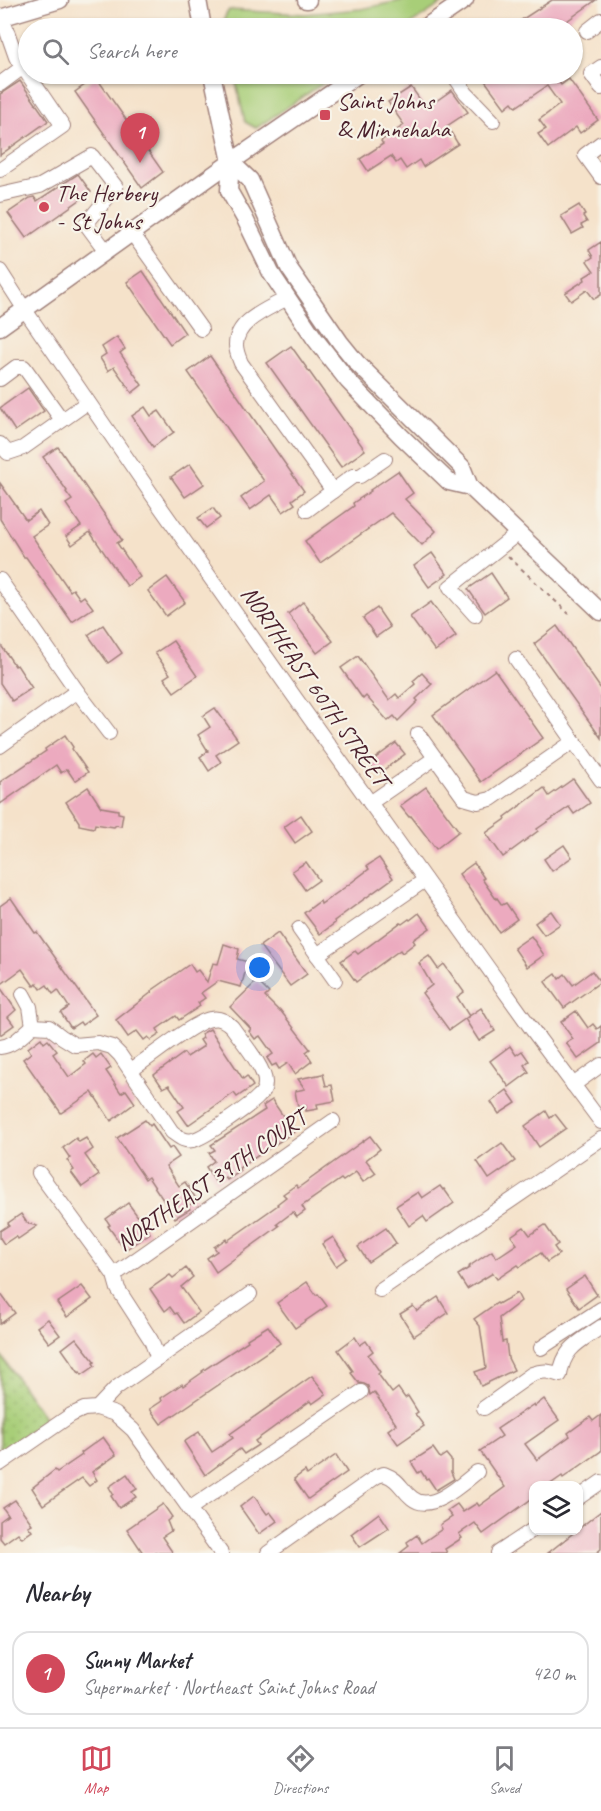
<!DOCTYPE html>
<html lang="en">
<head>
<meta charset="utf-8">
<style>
	:root { --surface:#fff; --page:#f2f2f3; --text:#2b2b33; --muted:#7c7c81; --line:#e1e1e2; --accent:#d1495b }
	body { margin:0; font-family:Caveat,sans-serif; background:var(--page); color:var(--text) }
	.controls { position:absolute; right:18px; bottom:18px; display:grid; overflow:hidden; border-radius:12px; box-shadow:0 2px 4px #0004 }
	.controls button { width:54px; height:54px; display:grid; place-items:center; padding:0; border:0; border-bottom:2px solid var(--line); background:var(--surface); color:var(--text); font:30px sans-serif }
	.you { position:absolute; left:260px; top:968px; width:21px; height:21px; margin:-15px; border:4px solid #fff; border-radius:50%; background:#1a73e8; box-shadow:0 0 0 9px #1a73e833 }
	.badge { display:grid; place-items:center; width:39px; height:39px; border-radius:50%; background:var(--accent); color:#fff; font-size:20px; font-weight:700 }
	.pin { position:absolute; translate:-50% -50px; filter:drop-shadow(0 2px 3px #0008) }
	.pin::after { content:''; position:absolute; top:32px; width:21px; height:18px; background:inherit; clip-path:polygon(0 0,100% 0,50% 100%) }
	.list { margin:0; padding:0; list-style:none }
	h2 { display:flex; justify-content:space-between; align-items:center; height:78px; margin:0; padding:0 24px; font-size:26px }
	h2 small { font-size:20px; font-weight:400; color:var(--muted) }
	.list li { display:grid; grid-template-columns:39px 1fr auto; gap:18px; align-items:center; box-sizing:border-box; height:84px; margin:0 12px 12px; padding:0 12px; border:2px solid var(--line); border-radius:18px }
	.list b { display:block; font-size:22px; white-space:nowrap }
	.list p { margin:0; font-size:20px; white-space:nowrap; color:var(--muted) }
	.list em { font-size:20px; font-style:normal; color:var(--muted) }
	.icon { flex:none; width:33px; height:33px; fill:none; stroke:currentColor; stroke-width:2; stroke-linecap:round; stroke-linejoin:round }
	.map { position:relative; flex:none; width:601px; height:1553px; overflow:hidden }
	.search { position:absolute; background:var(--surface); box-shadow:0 2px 4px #0004; left:18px; right:18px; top:18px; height:66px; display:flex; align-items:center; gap:15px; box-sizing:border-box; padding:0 21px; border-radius:33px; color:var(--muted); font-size:22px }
	.sheet { height:174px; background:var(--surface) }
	nav { display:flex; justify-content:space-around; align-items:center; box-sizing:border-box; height:84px; border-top:2px solid var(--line); background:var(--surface); font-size:16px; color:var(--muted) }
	nav a { display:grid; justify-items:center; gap:3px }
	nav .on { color:var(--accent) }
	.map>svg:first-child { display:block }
	.grass { fill:#a8ce78; stroke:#797652; stroke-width:1.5 }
	.park { fill:url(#park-dots); stroke:#797652; stroke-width:1.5 }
	.building { fill:#ecaabf }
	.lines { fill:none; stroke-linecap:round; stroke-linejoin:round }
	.minor-casing { stroke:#a0807a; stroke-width:16 }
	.major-casing { stroke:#a0807a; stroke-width:19 }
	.path { stroke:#a0807a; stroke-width:2; stroke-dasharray:4.5 4.5; stroke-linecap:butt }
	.minor { stroke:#fff; stroke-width:14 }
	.major { stroke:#fff; stroke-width:16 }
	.poi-dot { fill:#d1495b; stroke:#f7f3e8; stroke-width:2 }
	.labels { text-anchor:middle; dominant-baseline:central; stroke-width:4.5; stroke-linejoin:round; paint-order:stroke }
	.poi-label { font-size:24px; fill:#4a1f2b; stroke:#f7f3e8; text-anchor:start }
	.street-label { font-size:24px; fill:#4a1f2b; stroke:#f7f3e8 }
</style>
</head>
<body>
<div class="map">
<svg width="601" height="1553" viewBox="0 0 601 1553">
	<defs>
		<pattern id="park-dots" width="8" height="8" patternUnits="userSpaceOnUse" patternTransform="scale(1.5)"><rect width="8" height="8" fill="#a8ce78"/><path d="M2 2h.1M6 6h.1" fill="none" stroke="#92b068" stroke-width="1.8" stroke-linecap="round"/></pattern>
	</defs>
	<rect width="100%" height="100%" fill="#f7f3e8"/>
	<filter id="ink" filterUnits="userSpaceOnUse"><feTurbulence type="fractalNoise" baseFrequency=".0167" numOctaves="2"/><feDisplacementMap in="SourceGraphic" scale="12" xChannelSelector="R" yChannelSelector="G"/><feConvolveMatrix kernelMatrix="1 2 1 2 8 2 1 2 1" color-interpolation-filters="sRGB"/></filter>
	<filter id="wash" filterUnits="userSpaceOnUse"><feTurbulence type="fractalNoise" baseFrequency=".008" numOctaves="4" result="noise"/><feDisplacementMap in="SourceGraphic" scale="24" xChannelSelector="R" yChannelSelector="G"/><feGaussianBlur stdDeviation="1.35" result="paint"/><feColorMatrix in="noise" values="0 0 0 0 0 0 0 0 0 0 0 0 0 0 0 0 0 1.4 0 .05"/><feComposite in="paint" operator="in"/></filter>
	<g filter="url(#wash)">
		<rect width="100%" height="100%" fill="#f5e2ca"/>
		<g class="grass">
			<path d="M 404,0 L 447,0 L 405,28 L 224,28 C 222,21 225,16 229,10 L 305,14 L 361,9 Z"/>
			<path d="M 234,74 L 337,74 L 256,128 L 245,122 Z"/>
		</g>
		<path class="park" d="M 0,1354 L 46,1420 L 0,1453 Z"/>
		<g id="blocks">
			<g class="building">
				<path d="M 552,0 L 596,0 L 557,28 L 509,28 Z"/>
				<path d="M 480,74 L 553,74 L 561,85 L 569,79 L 598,120 L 580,133 L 576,127 L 548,148 L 538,134 L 546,129 L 539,120 L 560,104 L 547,86 L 516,107 L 512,102 L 505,108 Z"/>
				<path d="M 96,77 L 163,172 L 142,188 L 75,92 Z"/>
				<path d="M 20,81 L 48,121 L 0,155 L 0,94 Z"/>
				<path d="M 411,87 L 426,108 L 452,90 L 468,112 L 447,126 L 458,144 L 423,167 L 419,160 L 406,169 L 400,160 L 396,163 L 391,156 L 368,171 L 360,159 L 383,144 L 381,141 L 404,125 L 388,102 Z"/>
				<path d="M 78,174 L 91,192 L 26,238 L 8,213 L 30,198 L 34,197 L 37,201 Z"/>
				<path d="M 579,205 L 585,215 L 583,216 L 587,222 L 581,225 L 583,228 L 572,234 L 561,216 Z"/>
				<path d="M 601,242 L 601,295 L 594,299 L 587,290 L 571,301 L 565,293 L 585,280 L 584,277 L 594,271 L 587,261 L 593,257 L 589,250 Z"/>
				<path d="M 143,271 L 185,333 L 170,344 L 127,282 Z"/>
				<path d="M 117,337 L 125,349 L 120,353 L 142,385 L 132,393 L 114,367 L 108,371 L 100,358 L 106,354 L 102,347 Z"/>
				<path d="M 291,346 L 365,450 L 341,467 L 267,363 Z"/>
				<path d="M 210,356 L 304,491 L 292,500 L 295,504 L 283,512 L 271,495 L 250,510 L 241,498 L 264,481 L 188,372 Z"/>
				<path d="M 28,388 L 44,411 L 15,431 L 0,408 Z"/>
				<path d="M 145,407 L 151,416 L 159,411 L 174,432 L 153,447 L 132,416 Z"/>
				<path d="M 58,447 L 122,540 L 117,543 L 140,577 L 127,586 L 90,532 L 72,545 L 66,536 L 81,526 L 66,504 L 72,500 L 66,492 L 67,491 L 43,457 Z"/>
				<path d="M 190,464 L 204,484 L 185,497 L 171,477 Z"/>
				<path d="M 398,471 L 413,493 L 405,499 L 436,531 L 422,545 L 391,513 L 320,563 L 305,541 L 354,506 L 353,503 L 371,491 L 370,490 Z"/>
				<path d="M 0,483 L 26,520 L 39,511 L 48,525 L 32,536 L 70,591 L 73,589 L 80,599 L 84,596 L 93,608 L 72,622 L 26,557 L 24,557 L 0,519 Z"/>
				<path d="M 213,508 L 220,518 L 206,528 L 198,518 Z"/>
				<path d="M 432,553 L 447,574 L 429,587 L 414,566 Z"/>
				<path d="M 491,573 L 507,597 L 485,613 L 468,589 Z"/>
				<path d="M 167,577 L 185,602 L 166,616 L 148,591 Z"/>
				<path d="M 303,602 L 333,641 L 317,653 L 288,614 Z"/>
				<path d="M 431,602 L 456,636 L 435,651 L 410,617 Z"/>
				<path d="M 377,608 L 390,627 L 376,637 L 363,618 Z"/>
				<path d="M 103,625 L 122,653 L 108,663 L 88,635 Z"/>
				<path d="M 557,626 L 601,689 L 601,738 L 534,644 Z"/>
				<path d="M 173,641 L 197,676 L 174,692 L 164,678 L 170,674 L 155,653 Z"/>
				<path d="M 0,644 L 15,666 L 17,665 L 32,688 L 12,701 L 0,683 Z"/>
				<path d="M 358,656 L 389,700 L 396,694 L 399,698 L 415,684 L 413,681 L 422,673 L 432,684 L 416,699 L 418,701 L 398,721 L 394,716 L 388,721 L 366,696 L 363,699 L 341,668 Z"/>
				<path d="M 495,670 L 543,738 L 481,782 L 433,715 Z"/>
				<path d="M 215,708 L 238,740 L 216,755 L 221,762 L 209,771 L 200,757 L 208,751 L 198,735 L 210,727 L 203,716 Z"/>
				<path d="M 65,735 L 73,747 L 72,749 L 88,772 L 75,781 L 67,769 L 61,773 L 56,765 L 0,804 L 0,782 L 46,751 L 45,749 Z"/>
				<path d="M 396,743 L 405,754 L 378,774 L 369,763 Z"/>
				<path d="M 573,779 L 590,803 L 574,814 L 569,807 L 537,829 L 538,831 L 503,857 L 486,833 L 506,819 L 505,817 L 544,788 L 549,796 Z"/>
				<path d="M 88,787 L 101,807 L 118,810 L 118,813 L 123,814 L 121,826 L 116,825 L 114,827 L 95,824 L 94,828 L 79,825 L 79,822 L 66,802 Z"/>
				<path d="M 426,787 L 459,831 L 436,849 L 411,816 L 409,817 L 400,806 Z"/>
				<path d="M 301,815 L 312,831 L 295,843 L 284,827 Z"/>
				<path d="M 564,845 L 572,857 L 552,871 L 544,859 Z"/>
				<path d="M 379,858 L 393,878 L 334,921 L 335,923 L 320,934 L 304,913 L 320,901 L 321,904 L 344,888 L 369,869 L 367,866 Z"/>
				<path d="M 306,862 L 319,880 L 305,890 L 292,871 Z"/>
				<path d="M 474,863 L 484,878 L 482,879 L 496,899 L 497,898 L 502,905 L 506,903 L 517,919 L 499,932 L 459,874 Z"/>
				<path d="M 11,898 L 35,933 L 37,932 L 96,1015 L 82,1025 L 80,1022 L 71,1028 L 61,1013 L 69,1007 L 58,990 L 53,994 L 47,985 L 41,989 L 37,983 L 34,986 L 22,969 L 0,985 L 0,906 Z"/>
				<path d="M 551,911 L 560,924 L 544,935 L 535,923 Z"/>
				<path d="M 419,913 L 430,928 L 413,940 L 415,943 L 402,953 L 400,950 L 356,982 L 341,961 L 355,951 L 358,954 L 400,923 L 402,924 L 409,919 L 410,920 Z"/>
				<path d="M 278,933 L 307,974 L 290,986 L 260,946 Z"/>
				<path d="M 531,936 L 544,955 L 527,967 L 514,948 Z"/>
				<path d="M 224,944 L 239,949 L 237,959 L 248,962 L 241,987 L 218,981 L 201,993 L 205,998 L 198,1003 L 200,1006 L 179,1020 L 176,1016 L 157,1029 L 160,1034 L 151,1040 L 148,1037 L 144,1040 L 137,1031 L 128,1037 L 116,1020 L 152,992 L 151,991 L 190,964 L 195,972 L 198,970 L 207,982 L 213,963 L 218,964 Z"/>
				<path d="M 429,956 L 438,969 L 444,964 L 464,992 L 457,997 L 469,1016 L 449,1030 L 422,993 L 432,985 L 419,963 Z"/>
				<path d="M 592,971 L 600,982 L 564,1008 L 545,982 L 556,974 L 559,979 L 565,974 L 573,985 Z"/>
				<path d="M 257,981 L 269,993 L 265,997 L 279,1011 L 280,1010 L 310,1049 L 306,1052 L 312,1061 L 295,1074 L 288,1063 L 279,1069 L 276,1064 L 272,1066 L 267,1058 L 273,1054 L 260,1036 L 255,1039 L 249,1031 L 251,1029 L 230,1007 Z"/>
				<path d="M 0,987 L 16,1010 L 8,1017 L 14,1025 L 0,1035 Z"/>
				<path d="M 481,1008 L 495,1031 L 479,1041 L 465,1019 Z"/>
				<path d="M 576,1011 L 588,1028 L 593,1024 L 597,1029 L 601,1026 L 601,1043 L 578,1059 L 566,1043 L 573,1039 L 561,1022 Z"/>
				<path d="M 210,1029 L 243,1079 L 247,1076 L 253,1086 L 237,1097 L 234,1093 L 188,1125 L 178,1111 L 184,1107 L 169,1085 L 163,1088 L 154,1075 L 184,1053 L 187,1057 L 204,1046 L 200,1040 L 203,1038 L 201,1034 Z"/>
				<path d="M 41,1038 L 44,1043 L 48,1040 L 57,1051 L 53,1054 L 69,1077 L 86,1064 L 84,1061 L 93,1054 L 96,1058 L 101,1054 L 111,1068 L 106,1071 L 121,1093 L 126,1090 L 135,1103 L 111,1121 L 92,1092 L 61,1113 L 23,1059 L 31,1053 L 28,1048 Z"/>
				<path d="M 510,1046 L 516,1055 L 522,1051 L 529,1061 L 524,1065 L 529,1072 L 509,1087 L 490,1061 Z"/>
				<path d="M 323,1074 L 326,1086 L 332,1085 L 335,1101 L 317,1104 L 318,1109 L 306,1111 L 306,1106 L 298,1107 L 295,1091 L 305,1089 L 298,1079 Z"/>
				<path d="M 507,1090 L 516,1103 L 499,1114 L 491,1102 Z"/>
				<path d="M 272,1100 L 294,1132 L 239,1168 L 241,1171 L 227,1180 L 225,1177 L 216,1183 L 206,1167 L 214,1161 L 209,1153 L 215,1150 L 211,1145 L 265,1110 L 263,1106 Z"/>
				<path d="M 546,1111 L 550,1118 L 555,1114 L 566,1128 L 539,1147 L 525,1126 Z"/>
				<path d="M 145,1120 L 150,1126 L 152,1124 L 169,1149 L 172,1147 L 179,1157 L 166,1166 L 179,1186 L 185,1182 L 197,1200 L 188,1206 L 190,1209 L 175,1218 L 148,1177 L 145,1179 L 117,1138 Z"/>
				<path d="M 370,1136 L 380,1149 L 366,1160 L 376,1173 L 363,1182 L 356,1172 L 343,1181 L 341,1179 L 302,1206 L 305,1211 L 297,1217 L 293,1212 L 277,1224 L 279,1226 L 216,1272 L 207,1258 L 217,1251 L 214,1247 L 226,1239 L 227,1241 L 278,1205 L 277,1204 L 286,1197 L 283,1194 L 296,1185 L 298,1188 Z"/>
				<path d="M 76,1138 L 79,1142 L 86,1138 L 93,1149 L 85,1155 L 99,1175 L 82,1187 L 71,1172 L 74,1170 L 67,1160 L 70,1158 L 63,1148 Z"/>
				<path d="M 502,1143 L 515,1161 L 489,1179 L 477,1161 Z"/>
				<path d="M 440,1186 L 443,1190 L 444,1189 L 454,1203 L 427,1222 L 423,1216 L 409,1226 L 396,1206 L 418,1192 L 422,1198 Z"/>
				<path d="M 128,1203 L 150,1233 L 125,1250 L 108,1226 L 110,1225 L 106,1219 Z"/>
				<path d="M 21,1214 L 27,1223 L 37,1226 L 18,1239 L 16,1236 L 4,1244 L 0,1238 L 0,1231 L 9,1225 L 8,1223 Z"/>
				<path d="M 545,1225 L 558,1244 L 554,1247 L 559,1254 L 547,1262 L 541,1253 L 520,1267 L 518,1265 L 497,1279 L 493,1273 L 467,1289 L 458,1275 L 469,1268 L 468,1267 L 492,1251 L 496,1258 L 517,1244 L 511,1236 L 524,1227 L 530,1235 Z"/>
				<path d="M 386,1228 L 396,1243 L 368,1262 L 358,1247 Z"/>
				<path d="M 333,1237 L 347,1258 L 336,1266 L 322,1244 Z"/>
				<path d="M 186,1268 L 193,1277 L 181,1287 L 199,1312 L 184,1323 L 177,1313 L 175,1314 L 170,1307 L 165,1311 L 150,1289 L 170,1275 L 173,1278 Z"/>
				<path d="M 585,1276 L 597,1295 L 579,1308 L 566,1289 Z"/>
				<path d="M 307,1282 L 316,1295 L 318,1294 L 327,1306 L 295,1328 L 277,1303 Z"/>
				<path d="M 82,1286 L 92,1299 L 67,1317 L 57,1303 Z"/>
				<path d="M 0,1293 L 15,1313 L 0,1324 Z"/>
				<path d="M 517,1293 L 521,1301 L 499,1318 L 502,1342 L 506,1341 L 508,1358 L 514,1370 L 481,1386 L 475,1372 L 486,1368 L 480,1326 L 474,1319 L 497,1303 L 498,1304 Z"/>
				<path d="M 438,1297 L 448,1313 L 414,1336 L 400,1314 L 413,1306 L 417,1311 Z"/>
				<path d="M 48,1319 L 60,1335 L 49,1343 L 37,1327 Z"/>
				<path d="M 268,1326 L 280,1343 L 161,1424 L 150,1409 L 162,1401 L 161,1398 L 182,1384 L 183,1386 L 203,1372 L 202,1371 L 248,1341 L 247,1339 Z"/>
				<path d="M 355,1337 L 360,1345 L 366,1341 L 373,1351 L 368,1355 L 380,1372 L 378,1374 L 392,1393 L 398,1388 L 405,1398 L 408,1396 L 418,1412 L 415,1414 L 424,1426 L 398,1444 L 388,1430 L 396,1424 L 374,1392 L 370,1395 L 368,1386 L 364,1384 L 359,1383 L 351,1373 L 353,1371 L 338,1350 Z"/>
				<path d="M 76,1338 L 95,1362 L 93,1363 L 95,1366 L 82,1375 L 80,1372 L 79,1373 L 62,1349 Z"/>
				<path d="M 312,1376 L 326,1394 L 312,1404 L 310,1401 L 255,1441 L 258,1445 L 244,1454 L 240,1449 L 205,1475 L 184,1442 L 199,1432 L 212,1452 L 233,1438 L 230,1434 Z"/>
				<path d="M 544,1399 L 559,1420 L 525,1444 L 537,1460 L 570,1436 L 568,1433 L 590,1417 L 593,1421 L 601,1415 L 601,1451 L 563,1478 L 562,1476 L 549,1485 L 534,1485 L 534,1497 L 483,1534 L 475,1523 L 459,1534 L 462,1538 L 445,1549 L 447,1553 L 400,1553 L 409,1546 L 407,1542 L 417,1535 L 422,1543 L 442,1529 L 440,1525 L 452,1517 L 447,1511 L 457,1504 L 463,1512 L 477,1503 L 479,1506 L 505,1487 L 480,1451 L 502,1436 L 497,1429 L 534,1404 L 535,1406 Z"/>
				<path d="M 103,1437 L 116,1455 L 92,1472 L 97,1480 L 89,1486 L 82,1478 L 43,1505 L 32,1488 L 55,1470 L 57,1472 L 82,1455 L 81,1453 Z"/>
				<path d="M 433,1448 L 440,1458 L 446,1454 L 451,1460 L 451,1472 L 454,1479 L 436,1490 L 428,1478 L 426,1479 L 421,1471 L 418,1473 L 411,1462 Z"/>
				<path d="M 336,1455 L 347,1472 L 308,1499 L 294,1479 L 305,1471 L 307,1475 Z"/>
				<path d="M 127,1474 L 137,1489 L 132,1492 L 136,1497 L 119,1508 L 111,1496 L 113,1494 L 109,1487 Z"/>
				<path d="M 254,1496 L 267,1514 L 270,1512 L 277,1521 L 259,1534 L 240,1507 Z"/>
				<path d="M 15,1500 L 32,1524 L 28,1526 L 32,1531 L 22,1538 L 18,1533 L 4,1543 L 0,1538 L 0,1521 L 8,1515 L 3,1508 Z"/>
				<path d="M 163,1504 L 172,1517 L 167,1521 L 171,1531 L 162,1537 L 173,1553 L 143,1553 L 127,1529 Z"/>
				<path d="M 601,1511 L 601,1549 L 596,1553 L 548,1553 Z"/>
				<path d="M 379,1513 L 389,1528 L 360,1547 L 351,1534 Z"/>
			</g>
		</g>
	</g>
	<g filter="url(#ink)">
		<use href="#blocks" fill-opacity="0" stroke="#a0807a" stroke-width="1.5"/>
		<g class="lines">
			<defs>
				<g id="minor">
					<path d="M 587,31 L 601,20"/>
					<path d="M 601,67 L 591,74 L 601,88"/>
					<path d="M 453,74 L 466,93 L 493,121"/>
					<path d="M 0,84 L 23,67"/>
					<path d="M 601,143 L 585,155 L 601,177"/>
					<path d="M 0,170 L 63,126 L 16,57 L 2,17"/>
					<path d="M 0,195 L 40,186 L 92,156 L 116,187 L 86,224 L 106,251"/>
					<path d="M 132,233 L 201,329"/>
					<path d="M 0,271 L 25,310 L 159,505 L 296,699 L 531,1028 L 601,1122"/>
					<path d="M 287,298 C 269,309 236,320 236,345 C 236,351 239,358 241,363 L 333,491"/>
					<path d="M 0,379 L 16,367 L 24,367 L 62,420"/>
					<path d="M 0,444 L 8,453 L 23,448 L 88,402"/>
					<path d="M 307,510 L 353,476 L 360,476 L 385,459"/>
					<path d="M 0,580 L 77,691 L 109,733"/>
					<path d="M 475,615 L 450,587 L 518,533"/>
					<path d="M 516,659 L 601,780"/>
					<path d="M 418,734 L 464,798 L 478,802 L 491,799 L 574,741"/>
					<path d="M 0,746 L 77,691"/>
					<path d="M 370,803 L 435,758"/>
					<path d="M 299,929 L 335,980"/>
					<path d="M 317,955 L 425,880"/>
					<path d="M 23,994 L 30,1007 L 33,1026"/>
					<path d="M 0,1047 C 14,1046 23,1034 33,1026 L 49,1027 L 62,1037 L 75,1045 L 98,1043 L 112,1047 L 120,1055 L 172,1132 C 179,1137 184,1142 193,1140 C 204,1138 251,1105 259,1096 C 263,1093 265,1088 265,1083 C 266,1069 241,1040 232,1027 C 226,1021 220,1017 211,1019 C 196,1020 147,1060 131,1070"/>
					<path d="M 573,1085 L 601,1065"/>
					<path d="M 39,1173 L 114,1275 L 118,1289 L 151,1340 L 158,1359"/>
					<path d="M 114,1275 L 333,1121"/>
					<path d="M 380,1290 L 601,1139"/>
					<path d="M 541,1348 L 601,1309"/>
					<path d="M 97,1408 L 115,1414 L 133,1430 L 221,1553"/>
					<path d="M 484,1408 L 532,1374 C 543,1370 550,1371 560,1375 C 564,1347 580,1342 601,1327"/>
					<path d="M 0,1464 L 71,1415 L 84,1409 L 97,1408 L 116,1388 L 250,1294"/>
					<path d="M 578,1498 L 601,1482"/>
					<path d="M 189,1509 L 361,1392"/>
					<path d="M 268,1553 L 377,1476 L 384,1474 C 400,1480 400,1488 412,1498 C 431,1514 462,1484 477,1472"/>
					<path d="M 498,1553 L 534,1529"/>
				</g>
				<g id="major">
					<path d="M 198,0 L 203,28"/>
					<path d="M 306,0 L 308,0"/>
					<path d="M 0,18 L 60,0"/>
					<path d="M 424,28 L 465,0"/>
					<path d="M 212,74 L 231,162 L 229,191 L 245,219 L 271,273 L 315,339 L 348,381 L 401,436 L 449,482 L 470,487"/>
					<path d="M 231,162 L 250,180 L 289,268 L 340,342 L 357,363 L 462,467 L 470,487 L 601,612"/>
					<path d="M 0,327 L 231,162 L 359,74"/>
				</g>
			</defs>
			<use href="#minor" class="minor-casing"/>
			<use href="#major" class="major-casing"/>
			<g class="path">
				<path d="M 373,82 L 380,77"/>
				<path d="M 508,556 L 569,614"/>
			</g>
			<use href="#minor" class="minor"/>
			<use href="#major" class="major"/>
		</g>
	</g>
	<g class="poi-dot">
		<rect x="319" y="109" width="12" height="12" rx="3"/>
		<circle cx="44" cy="207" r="6"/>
	</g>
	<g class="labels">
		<g class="poi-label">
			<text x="337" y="101">Saint Johns<tspan x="337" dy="28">&amp; Minnehaha</tspan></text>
			<text x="56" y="193">The Herbery<tspan x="56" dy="28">- St Johns</tspan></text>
		</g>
		<g class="street-label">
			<text transform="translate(315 686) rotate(55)">NORTHEAST 60TH STREET</text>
			<text transform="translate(211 1180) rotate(-35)">NORTHEAST 39TH COURT</text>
		</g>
	</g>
</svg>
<div class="controls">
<button><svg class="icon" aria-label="layers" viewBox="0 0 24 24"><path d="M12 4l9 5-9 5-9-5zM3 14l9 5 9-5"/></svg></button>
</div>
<div class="you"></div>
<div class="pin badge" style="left:140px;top:163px">1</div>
<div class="search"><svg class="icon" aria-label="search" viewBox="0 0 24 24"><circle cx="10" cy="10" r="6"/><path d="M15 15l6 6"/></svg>Search here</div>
</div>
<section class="sheet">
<h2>Nearby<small></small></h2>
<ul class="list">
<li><span class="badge">1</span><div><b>Sunny Market</b><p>Supermarket · Northeast Saint Johns Road</p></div><em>420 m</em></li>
</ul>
</section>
<nav>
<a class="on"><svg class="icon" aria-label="map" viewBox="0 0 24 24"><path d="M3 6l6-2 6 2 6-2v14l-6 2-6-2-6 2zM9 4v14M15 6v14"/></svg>Map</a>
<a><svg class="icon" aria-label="directions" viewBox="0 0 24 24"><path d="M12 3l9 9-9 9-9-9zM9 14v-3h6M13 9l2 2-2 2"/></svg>Directions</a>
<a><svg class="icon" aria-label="saved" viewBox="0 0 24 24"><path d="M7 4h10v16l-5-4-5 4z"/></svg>Saved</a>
</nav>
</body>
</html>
